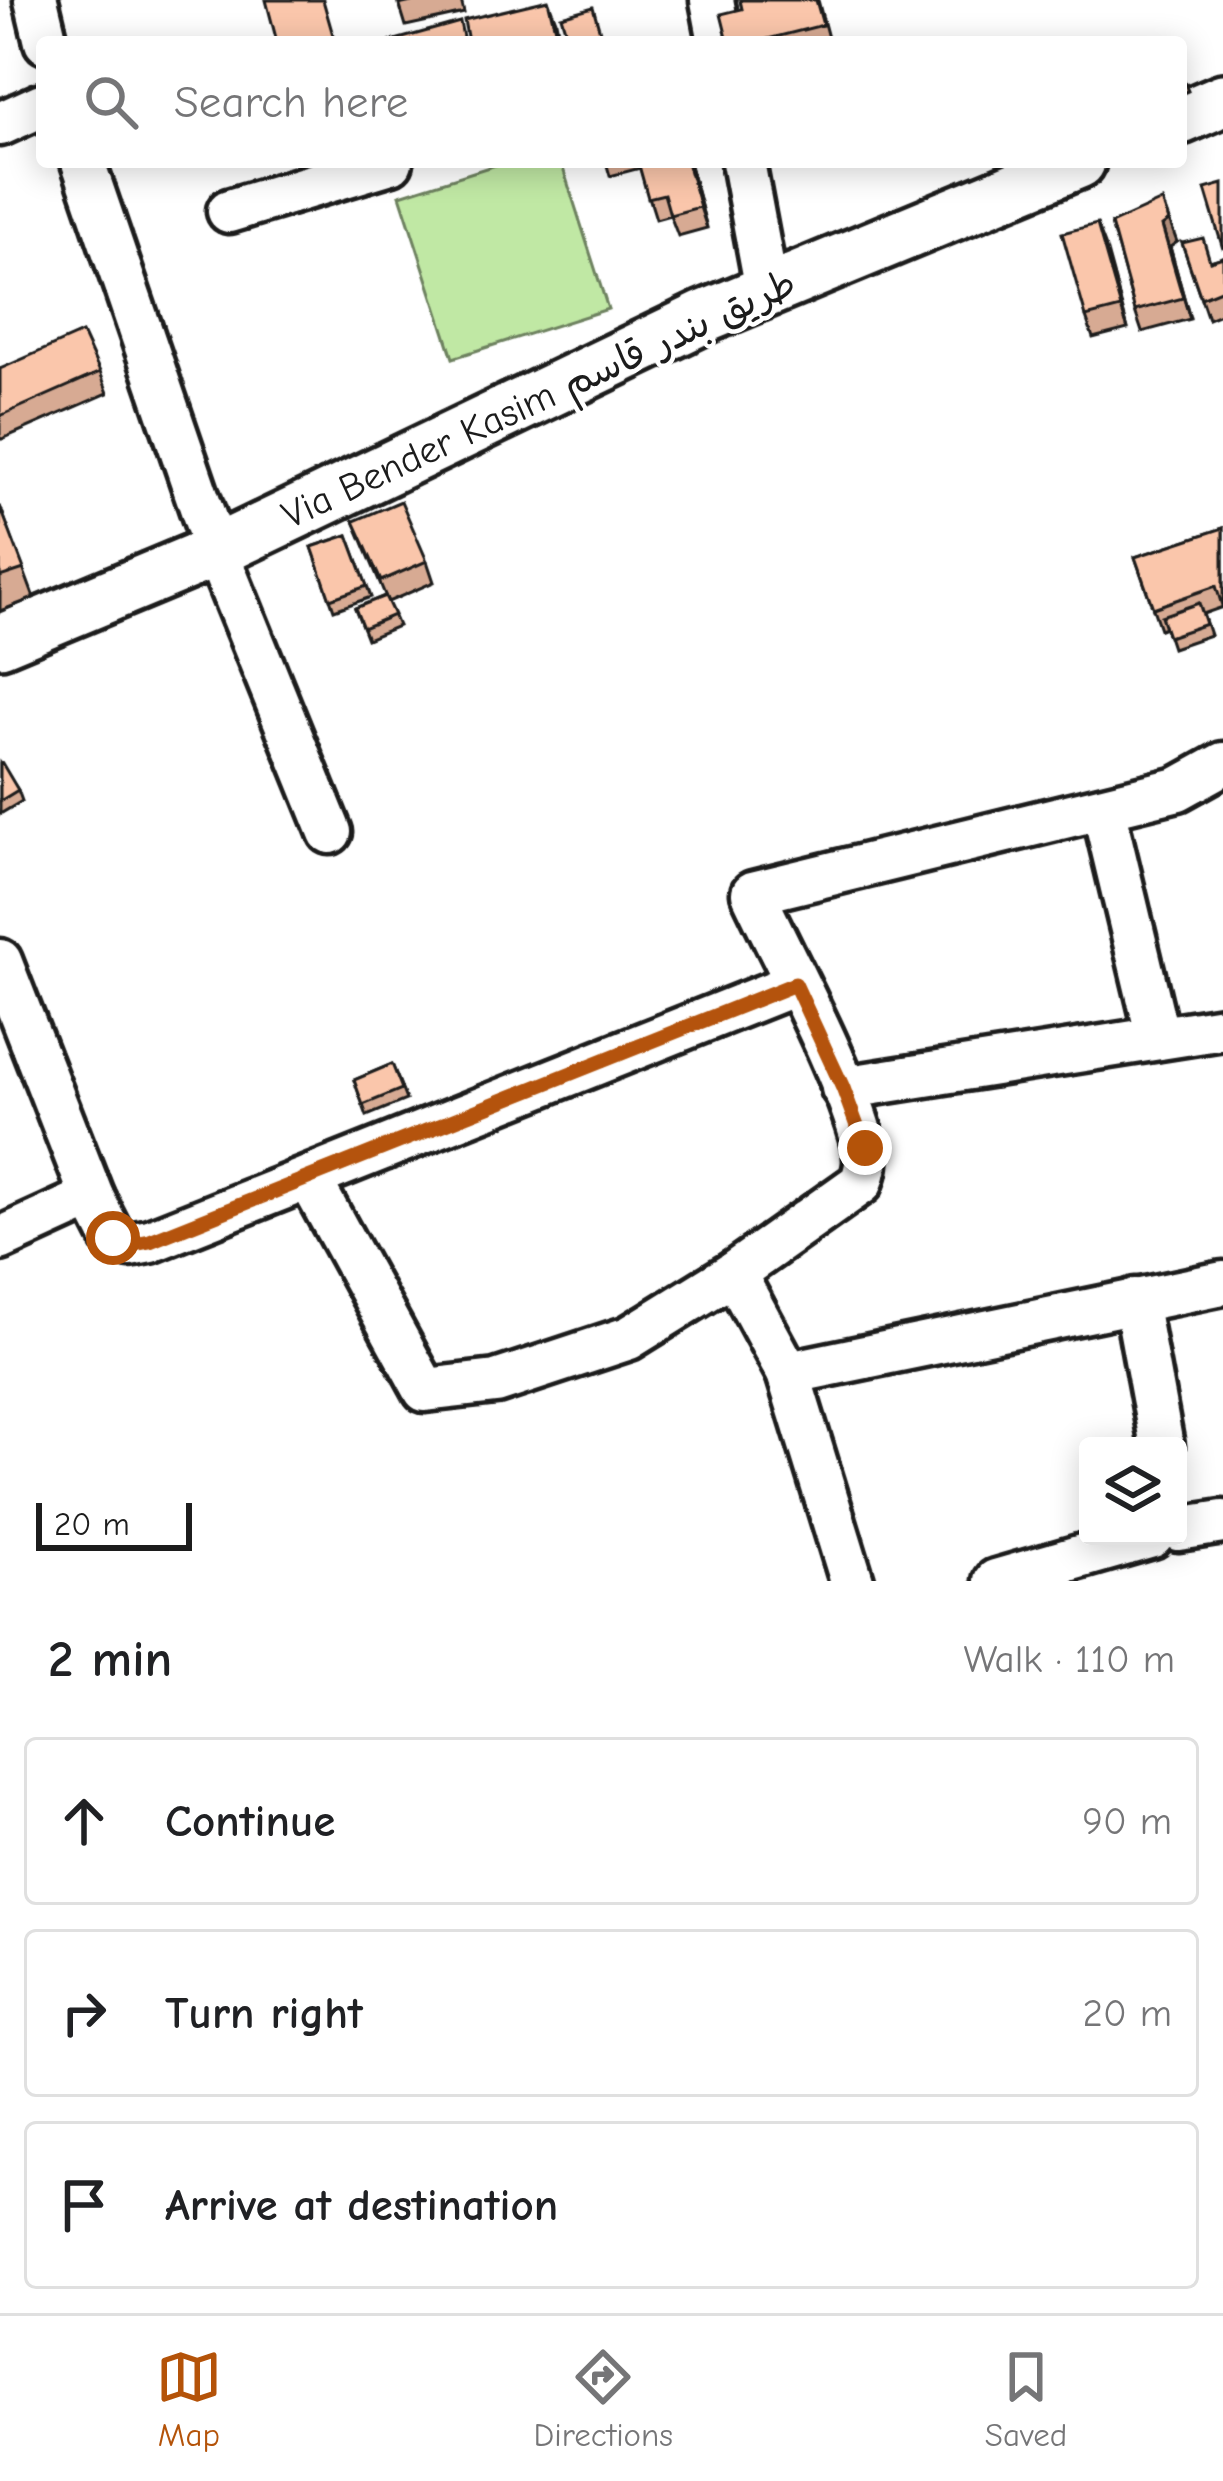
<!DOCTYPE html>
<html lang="en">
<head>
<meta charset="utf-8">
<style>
	:root { --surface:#fff; --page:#f2f2f2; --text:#202124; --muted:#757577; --line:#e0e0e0; --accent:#b45309 }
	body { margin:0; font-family:"Comic Neue","Playpen Sans Arabic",sans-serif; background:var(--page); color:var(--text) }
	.controls { position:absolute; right:36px; bottom:36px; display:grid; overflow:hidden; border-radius:12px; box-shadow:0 6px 30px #0003 }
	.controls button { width:108px; height:108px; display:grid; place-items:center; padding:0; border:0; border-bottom:3px solid var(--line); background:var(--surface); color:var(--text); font:60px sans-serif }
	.scale { position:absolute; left:36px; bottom:30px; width:156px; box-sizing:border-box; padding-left:12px; border:6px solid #1c1c1c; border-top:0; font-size:33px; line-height:42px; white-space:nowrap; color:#1c1c1c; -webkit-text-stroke:9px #fff; paint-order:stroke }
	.stop { position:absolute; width:36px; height:36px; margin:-27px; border:9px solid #b45309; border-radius:50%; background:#fff }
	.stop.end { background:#b45309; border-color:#fff; box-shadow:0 3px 12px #0008 }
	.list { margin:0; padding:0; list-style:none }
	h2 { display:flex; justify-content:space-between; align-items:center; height:156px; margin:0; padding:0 48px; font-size:51px }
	h2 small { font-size:39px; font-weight:400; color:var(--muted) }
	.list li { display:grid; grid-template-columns:78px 1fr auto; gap:36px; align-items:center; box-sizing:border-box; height:168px; margin:0 24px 24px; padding:0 24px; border:3px solid var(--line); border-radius:12px }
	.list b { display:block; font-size:45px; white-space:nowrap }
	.list em { font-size:39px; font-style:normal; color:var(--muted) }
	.icon { flex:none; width:66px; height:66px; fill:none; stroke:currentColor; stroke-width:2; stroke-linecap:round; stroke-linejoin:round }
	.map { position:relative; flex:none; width:1223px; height:1581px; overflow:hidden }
	.search { position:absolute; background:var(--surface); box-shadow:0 6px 30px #0003; left:36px; right:36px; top:36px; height:132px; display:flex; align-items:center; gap:30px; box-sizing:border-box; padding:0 42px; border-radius:12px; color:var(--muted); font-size:45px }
	.sheet { height:732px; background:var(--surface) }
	nav { display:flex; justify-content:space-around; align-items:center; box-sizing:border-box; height:168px; border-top:3px solid var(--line); background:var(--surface); font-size:33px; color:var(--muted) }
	nav a { display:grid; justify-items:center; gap:6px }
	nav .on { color:var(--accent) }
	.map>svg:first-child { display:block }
	.green { fill:#c0e8a4; stroke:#6e8260; stroke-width:3 }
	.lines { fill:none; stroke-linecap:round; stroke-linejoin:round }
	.minor-casing { stroke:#1c1c1c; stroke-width:51 }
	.tertiary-casing { stroke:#1c1c1c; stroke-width:60 }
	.minor { stroke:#fff; stroke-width:42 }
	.tertiary { stroke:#fff; stroke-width:51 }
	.wall { fill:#d7aa93; stroke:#1c1c1c; stroke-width:3 }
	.shaded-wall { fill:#af8b78; stroke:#1c1c1c; stroke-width:3 }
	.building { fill:#fac6ab; stroke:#1c1c1c; stroke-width:3 }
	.route { stroke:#b45309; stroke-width:15 }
	.labels { text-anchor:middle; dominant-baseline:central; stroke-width:9; stroke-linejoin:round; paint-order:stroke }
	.street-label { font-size:39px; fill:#1c1c1c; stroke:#fff }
</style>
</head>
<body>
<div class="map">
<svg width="1223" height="1581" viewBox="0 0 1223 1581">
	<rect width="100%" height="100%" fill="#fff"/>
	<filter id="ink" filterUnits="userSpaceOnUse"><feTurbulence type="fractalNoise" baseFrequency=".00833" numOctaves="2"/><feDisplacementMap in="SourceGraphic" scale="24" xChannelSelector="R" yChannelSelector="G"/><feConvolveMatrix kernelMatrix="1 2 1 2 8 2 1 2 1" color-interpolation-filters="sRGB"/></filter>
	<g filter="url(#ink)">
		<path class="green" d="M 505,162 L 561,162 L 608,309 L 453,358 L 400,195 Z"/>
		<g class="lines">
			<defs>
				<g id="minor">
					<path d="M 36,0 L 46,42"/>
					<path d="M 712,0 L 720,42"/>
					<path d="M 0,124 L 42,105"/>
					<path d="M 83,162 L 216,551 L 330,832"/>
					<path d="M 743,162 L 767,290"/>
					<path d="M 229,211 L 391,162"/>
					<path d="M 1103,808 L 1158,1038"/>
					<path d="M 0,961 L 92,1197 L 0,1239"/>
					<path d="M 843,1088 L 1223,1028"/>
					<path d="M 309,1178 L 425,1390 L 496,1382 L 629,1338 L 734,1273"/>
					<path d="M 92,1197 L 113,1238 L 129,1245 L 150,1241 L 795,984"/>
					<path d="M 1135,1300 L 1162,1446"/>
					<path d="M 788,1373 L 1223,1283"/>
					<path d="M 1178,1529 L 1223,1522"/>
					<path d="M 852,1581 L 788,1373 L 734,1273 L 861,1183 C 866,1170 868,1160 864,1146 C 843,1066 789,970 753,893 L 1178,789 L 1223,764"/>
					<path d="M 996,1581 L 1152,1536"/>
				</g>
				<g id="tertiary">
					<path d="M 1181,118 L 1223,100"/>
					<path d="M 0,641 L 216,551 L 704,317 L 1079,162"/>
				</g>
			</defs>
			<use href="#minor" class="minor-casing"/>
			<use href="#tertiary" class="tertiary-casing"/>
			<use href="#minor" class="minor"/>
			<use href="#tertiary" class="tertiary"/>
		</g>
		<g class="wall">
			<path d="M 398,0 L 461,0 L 464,13 L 406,26 Z"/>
			<path d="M 740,0 L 818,0 L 829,42 L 728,42 L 742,9 Z"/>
			<path d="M 1181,74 L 1188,91 L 1181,94 Z"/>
			<path d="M 606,162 L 689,162 L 707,228 L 678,236 L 670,215 L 656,219 L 640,168 L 610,176 Z"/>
			<path d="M 1097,224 L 1128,329 L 1093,338 L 1086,317 Z"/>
			<path d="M 1111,224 L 1177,242 L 1170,247 L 1190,319 L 1142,332 L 1135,311 Z"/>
			<path d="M 1182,243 L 1211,261 L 1223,257 L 1223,313 L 1208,319 Z"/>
			<path d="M 0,369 L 100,372 L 108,393 L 0,440 Z"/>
			<path d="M 0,506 L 34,598 L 0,611 Z"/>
			<path d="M 354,521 L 427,561 L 434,582 L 388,602 Z"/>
			<path d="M 1223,528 L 1223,607 L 1203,614 L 1210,635 L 1172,648 L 1165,627 L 1160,629 L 1135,557 Z"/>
			<path d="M 348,535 L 371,597 L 334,610 L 312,547 Z"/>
			<path d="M 385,596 L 398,626 L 367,639 L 355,608 Z"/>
			<path d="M 0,764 L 18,790 L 22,801 L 0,814 Z"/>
			<path d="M 392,1064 L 406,1100 L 367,1116 L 354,1080 Z"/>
		</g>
		<g class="shaded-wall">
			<path d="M 548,0 L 556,21 L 560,42 L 558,42 Z"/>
			<path d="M 687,162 L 689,162 L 707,228 L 700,207 Z"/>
			<path d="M 1162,201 L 1177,242 L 1170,247 L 1190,319 L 1162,226 Z"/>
			<path d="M 1097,224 L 1105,245 L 1128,329 L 1121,308 Z"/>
		</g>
		<g class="building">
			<path d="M 266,0 L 323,0 L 335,42 L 277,42 Z"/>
			<path d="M 398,0 L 420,0 L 399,5 Z"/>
			<path d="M 548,0 L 558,42 L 468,42 L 464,20 Z"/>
			<path d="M 740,0 L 816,0 L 823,25 L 756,42 L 728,42 L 721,14 L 742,9 Z"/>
			<path d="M 593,7 L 603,42 L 569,42 L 561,16 Z"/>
			<path d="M 460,22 L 464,42 L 388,42 Z"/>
			<path d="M 638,162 L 687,162 L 700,207 L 670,215 L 664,194 L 648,198 Z"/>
			<path d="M 1223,184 L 1223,249 L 1205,189 Z"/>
			<path d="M 1162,201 L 1169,221 L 1162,226 L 1183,298 L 1135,311 L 1111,224 Z"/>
			<path d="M 1097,224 L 1121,308 L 1086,317 L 1062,233 Z"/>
			<path d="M 1203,238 L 1210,261 L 1223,257 L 1223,289 L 1201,298 L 1182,243 Z"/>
			<path d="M 82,333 L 100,372 L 0,416 L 0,369 Z"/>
			<path d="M 401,501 L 427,561 L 381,581 L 354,521 Z"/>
			<path d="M 0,506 L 24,569 L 0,577 Z"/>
			<path d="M 1223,528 L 1223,609 L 1216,586 L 1153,608 L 1135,557 Z"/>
			<path d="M 348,535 L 367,586 L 330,599 L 312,547 Z"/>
			<path d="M 385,596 L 394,615 L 363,628 L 355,608 Z"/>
			<path d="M 1199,603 L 1206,624 L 1168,637 L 1161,616 Z"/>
			<path d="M 2,763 L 18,790 L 0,801 L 0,764 Z"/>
			<path d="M 392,1064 L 402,1089 L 363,1105 L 354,1080 Z"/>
		</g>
	</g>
	<g class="lines" filter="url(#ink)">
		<path class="route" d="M 113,1238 L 129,1245 L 150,1241 L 795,984 L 843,1088 L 865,1148"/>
	</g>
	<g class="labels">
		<g class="street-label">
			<text transform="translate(539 399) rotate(-25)">Via Bender Kasim طريق بندر قاسم</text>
		</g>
	</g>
</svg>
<div class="controls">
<button><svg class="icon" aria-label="layers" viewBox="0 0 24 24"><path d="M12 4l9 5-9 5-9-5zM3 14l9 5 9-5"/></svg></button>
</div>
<div class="scale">20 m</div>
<div class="stop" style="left:113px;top:1238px"></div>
<div class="stop end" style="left:865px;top:1148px"></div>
<div class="search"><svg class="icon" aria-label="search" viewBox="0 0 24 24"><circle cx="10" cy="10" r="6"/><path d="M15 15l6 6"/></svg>Search here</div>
</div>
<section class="sheet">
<h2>2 min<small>Walk · 110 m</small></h2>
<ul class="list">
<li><svg class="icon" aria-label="ahead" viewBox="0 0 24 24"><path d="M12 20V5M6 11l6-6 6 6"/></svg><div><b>Continue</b></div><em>90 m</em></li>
<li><svg class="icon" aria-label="right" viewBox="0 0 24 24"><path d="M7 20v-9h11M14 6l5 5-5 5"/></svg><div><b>Turn right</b></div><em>20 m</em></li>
<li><svg class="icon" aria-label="arrive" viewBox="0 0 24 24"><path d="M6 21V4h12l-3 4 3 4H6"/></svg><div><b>Arrive at destination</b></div></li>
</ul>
</section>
<nav>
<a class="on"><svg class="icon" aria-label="map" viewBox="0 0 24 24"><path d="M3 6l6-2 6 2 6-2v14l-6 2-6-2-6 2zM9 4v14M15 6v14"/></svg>Map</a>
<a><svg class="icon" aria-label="directions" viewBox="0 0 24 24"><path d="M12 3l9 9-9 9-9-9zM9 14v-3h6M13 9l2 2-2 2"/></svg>Directions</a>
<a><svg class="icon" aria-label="saved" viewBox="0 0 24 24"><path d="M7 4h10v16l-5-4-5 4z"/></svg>Saved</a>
</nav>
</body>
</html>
